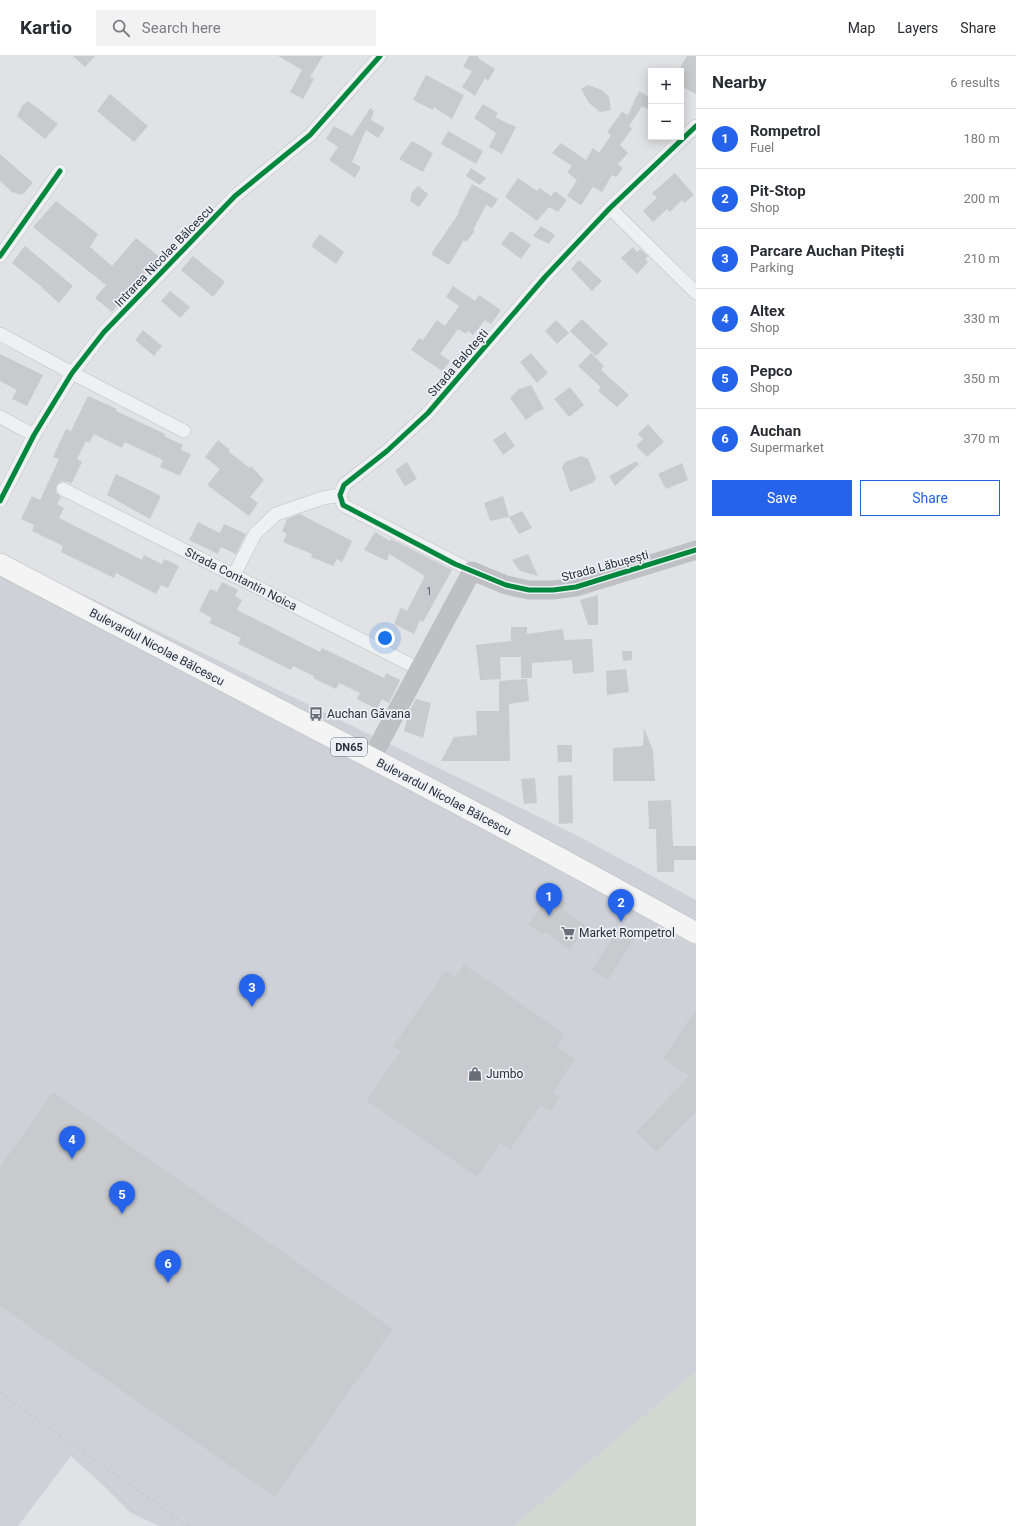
<!DOCTYPE html>
<html lang="en">
<head>
<meta charset="utf-8">
<style>
	:root { --surface:#fff; --page:#f2f2f3; --text:#2b2b33; --muted:#7c7c81; --line:#e1e1e2; --accent:#2563eb }
	body { margin:0; font-family:Roboto,sans-serif; background:var(--page); color:var(--text) }
	.controls { position:absolute; right:12px; top:12px; display:grid; overflow:hidden; border-radius:0px; box-shadow:0 2px 10px #0003 }
	.controls button { width:36px; height:36px; display:grid; place-items:center; padding:0; border:0; border-bottom:1px solid var(--line); background:var(--surface); color:var(--text); font:20px sans-serif }
	.you { position:absolute; left:385px; top:582px; width:14px; height:14px; margin:-10px; border:3px solid #fff; border-radius:50%; background:#1a73e8; box-shadow:0 0 0 6px #1a73e833 }
	.badge { display:grid; place-items:center; width:26px; height:26px; border-radius:50%; background:var(--accent); color:#fff; font-size:13px; font-weight:700 }
	.pin { position:absolute; translate:-50% -33px; filter:drop-shadow(0 1px 2px #0008) }
	.pin::after { content:''; position:absolute; top:21px; width:14px; height:12px; background:inherit; clip-path:polygon(0 0,100% 0,50% 100%) }
	.list { margin:0; padding:0; list-style:none }
	h2 { display:flex; justify-content:space-between; align-items:center; height:52px; margin:0; padding:0 16px; font-size:17px }
	h2 small { font-size:13px; font-weight:400; color:var(--muted) }
	.list li { display:grid; grid-template-columns:26px 1fr auto; gap:12px; align-items:center; box-sizing:border-box; height:60px; padding:0 16px; border-top:1px solid var(--line) }
	.list b { display:block; font-size:15px; white-space:nowrap }
	.list p { margin:0; font-size:13px; white-space:nowrap; color:var(--muted) }
	.list em { font-size:13px; font-style:normal; color:var(--muted) }
	.actions { display:flex; gap:8px; padding:12px 16px }
	.actions a { flex:1; padding:9px 0; border:1px solid var(--accent); border-radius:0px; text-align:center; font-size:14px; color:var(--accent) }
	.actions .main { background:var(--accent); color:#fff }
	.icon { flex:none; width:22px; height:22px; fill:none; stroke:currentColor; stroke-width:2; stroke-linecap:round; stroke-linejoin:round }
	.map { position:relative; flex:none; width:696px; height:1470px; overflow:hidden }
	header { display:flex; align-items:center; gap:24px; box-sizing:border-box; height:56px; padding:0 20px; background:var(--surface); border-bottom:1px solid var(--line) }
	header strong { font-size:19px }
	nav { display:flex; gap:22px; margin-inline-start:auto; font-size:14px }
	.search { width:280px; height:36px; background:var(--page); display:flex; align-items:center; gap:10px; box-sizing:border-box; padding:0 14px; border-radius:0px; color:var(--muted); font-size:15px }
	main { display:flex }
	aside { flex:1; background:var(--surface) }
	.map>svg:first-child { display:block }
	.built { fill:#ced2d8 }
	.green { fill:#d1d8d0 }
	.building { fill:#c8cacd }
	.lines { fill:none; stroke-linecap:round; stroke-linejoin:round }
	.street-casing { stroke:#bec0c3; stroke-width:14 }
	.primary-casing { stroke:#bcbfc3; stroke-width:22 }
	.street { stroke:#eff0f1; stroke-width:13 }
	.secondary { stroke:#bec0c4; stroke-width:19 }
	.primary { stroke:#f4f4f5; stroke-width:21 }
	.rail { stroke:#c8cacc; stroke-width:3; stroke-dasharray:2 4; stroke-linecap:butt }
	.cycleway-casing { stroke:#edf0f4; stroke-width:8 }
	.cycleway { stroke:#00873e; stroke-width:5 }
	.labels { text-anchor:middle; dominant-baseline:central; stroke-width:3.5; stroke-linejoin:round; paint-order:stroke }
	.number-label { font-size:10px; fill:#515762 }
	.shield { fill:#edf0f4; stroke:#636a74; stroke-width:1 }
	.shield-label { font-size:11px; font-weight:bold; fill:#28303d }
	.street-label { font-size:12px; fill:#28303d; stroke:#edf0f4 }
	.poi-label { font-size:12px; fill:#28303d; stroke:#edf0f4; text-anchor:start }
</style>
</head>
<body>
<header>
<strong>Kartio</strong>
<div class="search"><svg class="icon" aria-label="search" viewBox="0 0 24 24"><circle cx="10" cy="10" r="6"/><path d="M15 15l6 6"/></svg>Search here</div>
<nav><a>Map</a><a>Layers</a><a>Share</a></nav>
</header>
<main>
<div class="map">
<svg width="696" height="1470" viewBox="0 0 696 1470">
	<rect width="100%" height="100%" fill="#e0e2e5"/>
	<path class="built" d="M 0,498 L 580,781 L 696,844 L 696,1316 L 514,1470 L 159,1470 L 131,1457 L 104,1430 L 71,1400 L 18,1470 L 0,1470 Z"/>
	<path class="green" d="M 696,1316 L 696,1470 L 514,1470 Z"/>
	<g class="building">
		<path d="M 73,0 L 95,0 L 85,11 Z"/>
		<path d="M 278,0 L 323,0 L 310,21 L 314,23 L 303,43 L 290,36 L 302,14 Z"/>
		<path d="M 469,0 L 478,0 L 478,2 L 495,13 L 488,25 L 485,22 L 475,40 L 462,31 L 472,15 L 463,11 Z"/>
		<path d="M 687,0 L 696,0 L 696,38 L 681,30 L 681,10 Z"/>
		<path d="M 426,19 L 464,39 L 452,63 L 434,51 L 433,54 L 413,44 Z"/>
		<path d="M 588,29 L 602,34 L 609,41 L 611,54 L 600,56 L 589,47 L 581,33 Z"/>
		<path d="M 639,35 L 651,42 L 651,55 L 642,50 L 629,70 L 632,73 L 620,89 L 628,97 L 618,108 L 623,112 L 616,121 L 612,119 L 602,136 L 593,131 L 581,149 L 567,140 L 577,124 L 567,116 L 572,110 L 552,97 L 561,87 L 586,104 L 593,92 L 599,97 L 611,79 L 607,76 L 622,56 L 628,59 Z"/>
		<path d="M 110,38 L 148,70 L 134,86 L 97,55 Z"/>
		<path d="M 28,45 L 58,68 L 45,83 L 17,60 L 22,50 Z"/>
		<path d="M 483,48 L 498,57 L 495,61 L 516,71 L 502,98 L 489,91 L 496,77 L 474,62 Z"/>
		<path d="M 370,52 L 374,55 L 371,64 L 385,72 L 378,82 L 366,74 L 352,106 L 361,111 L 355,122 L 329,104 L 338,91 L 326,83 L 334,70 L 352,80 Z"/>
		<path d="M 448,75 L 483,95 L 476,108 L 441,88 Z"/>
		<path d="M 412,85 L 433,97 L 423,116 L 399,103 Z"/>
		<path d="M 0,98 L 33,127 L 22,139 L 12,136 L 0,125 Z"/>
		<path d="M 471,112 L 486,122 L 480,129 L 466,120 Z"/>
		<path d="M 675,117 L 694,139 L 684,147 L 682,144 L 670,156 L 667,153 L 653,166 L 643,155 L 657,142 L 652,137 Z"/>
		<path d="M 518,122 L 537,135 L 540,132 L 551,140 L 555,135 L 567,144 L 558,156 L 549,151 L 537,165 L 505,141 Z"/>
		<path d="M 472,128 L 498,143 L 492,152 L 486,149 L 473,174 L 475,175 L 466,186 L 464,184 L 449,209 L 431,198 L 459,157 L 458,156 Z"/>
		<path d="M 418,130 L 428,138 L 419,151 L 410,145 L 412,136 Z"/>
		<path d="M 56,145 L 98,178 L 90,191 L 112,210 L 136,182 L 160,201 L 141,222 L 136,232 L 134,234 L 132,232 L 112,256 L 95,242 L 106,229 L 33,171 Z"/>
		<path d="M 541,170 L 555,179 L 549,188 L 533,180 Z"/>
		<path d="M 511,175 L 531,189 L 521,203 L 501,188 Z"/>
		<path d="M 320,178 L 344,196 L 336,208 L 311,190 Z"/>
		<path d="M 25,190 L 73,230 L 59,247 L 42,232 L 42,231 L 12,207 Z"/>
		<path d="M 633,191 L 637,196 L 640,193 L 648,200 L 645,203 L 648,206 L 637,218 L 621,202 Z"/>
		<path d="M 193,200 L 225,226 L 213,241 L 181,214 Z"/>
		<path d="M 579,204 L 602,225 L 592,235 L 571,213 Z"/>
		<path d="M 453,230 L 475,245 L 479,239 L 501,254 L 491,268 L 485,264 L 473,279 L 468,275 L 466,278 L 458,273 L 440,298 L 450,305 L 442,315 L 411,294 L 419,282 L 423,284 L 437,264 L 445,270 L 459,250 L 446,241 Z"/>
		<path d="M 170,235 L 190,251 L 180,262 L 161,245 Z"/>
		<path d="M 582,263 L 608,288 L 596,300 L 570,275 Z"/>
		<path d="M 556,264 L 569,277 L 557,288 L 545,275 Z"/>
		<path d="M 143,274 L 162,290 L 154,300 L 135,284 Z"/>
		<path d="M 531,297 L 548,317 L 537,327 L 520,306 Z"/>
		<path d="M 591,297 L 604,310 L 601,314 L 629,339 L 617,351 L 598,335 L 601,331 L 578,310 Z"/>
		<path d="M 0,298 L 43,319 L 27,350 L 12,343 L 17,334 L 0,325 Z"/>
		<path d="M 531,329 L 544,353 L 535,357 L 526,364 L 510,342 L 519,333 Z"/>
		<path d="M 570,331 L 584,349 L 569,361 L 554,343 Z"/>
		<path d="M 88,340 L 117,353 L 116,355 L 165,378 L 164,380 L 183,389 L 181,394 L 191,398 L 180,420 L 160,411 L 163,404 L 125,386 L 122,392 L 94,378 L 89,387 L 86,385 L 77,403 L 82,406 L 72,427 L 62,425 L 56,430 L 56,437 L 61,441 L 57,448 L 64,452 L 59,462 L 142,504 L 144,499 L 162,508 L 164,503 L 179,510 L 168,532 L 161,529 L 156,538 L 116,517 L 114,522 L 61,496 L 63,490 L 32,475 L 34,469 L 21,463 L 32,440 L 40,444 L 59,403 L 53,401 L 66,373 L 71,375 Z"/>
		<path d="M 648,368 L 664,386 L 647,401 L 636,390 L 643,383 L 638,378 Z"/>
		<path d="M 505,376 L 515,390 L 503,399 L 493,384 Z"/>
		<path d="M 218,384 L 230,394 L 229,396 L 250,412 L 251,410 L 264,424 L 250,441 L 258,447 L 249,460 L 207,429 L 220,413 L 205,401 Z"/>
		<path d="M 581,400 L 588,403 L 596,422 L 594,426 L 570,436 L 562,411 L 565,406 Z"/>
		<path d="M 636,405 L 639,408 L 615,430 L 609,420 Z"/>
		<path d="M 407,406 L 417,423 L 405,430 L 395,414 Z"/>
		<path d="M 682,407 L 688,424 L 666,433 L 658,418 Z"/>
		<path d="M 116,418 L 161,440 L 150,463 L 107,439 Z"/>
		<path d="M 503,440 L 509,461 L 490,465 L 484,447 Z"/>
		<path d="M 522,455 L 532,472 L 519,478 L 509,461 Z"/>
		<path d="M 300,458 L 352,485 L 342,506 L 337,503 L 333,510 L 311,501 L 312,498 L 283,486 L 287,478 L 282,475 L 287,463 Z"/>
		<path d="M 198,466 L 220,477 L 224,468 L 246,478 L 236,498 L 221,491 L 218,498 L 189,484 Z"/>
		<path d="M 375,476 L 390,485 L 391,483 L 452,514 L 423,566 L 420,564 L 414,578 L 394,568 L 401,551 L 407,555 L 425,520 L 389,498 L 387,505 L 364,494 Z"/>
		<path d="M 528,498 L 538,520 L 520,515 L 512,504 Z"/>
		<path d="M 222,526 L 238,534 L 235,540 L 242,544 L 237,554 L 320,596 L 322,592 L 384,622 L 386,617 L 400,624 L 389,647 L 382,643 L 377,653 L 357,643 L 360,637 L 339,627 L 336,633 L 313,622 L 314,620 L 293,610 L 291,614 L 238,588 L 241,582 L 209,567 L 212,562 L 199,555 L 210,533 L 217,536 Z"/>
		<path d="M 598,539 L 598,569 L 588,569 L 580,544 Z"/>
		<path d="M 511,571 L 527,571 L 527,578 L 563,573 L 564,584 L 592,583 L 594,616 L 573,618 L 572,604 L 532,607 L 532,622 L 521,622 L 521,601 L 500,601 L 501,623 L 480,624 L 476,589 L 511,585 Z"/>
		<path d="M 622,595 L 632,595 L 632,604 L 623,605 Z"/>
		<path d="M 626,613 L 629,636 L 607,639 L 606,615 Z"/>
		<path d="M 527,623 L 529,645 L 509,648 L 510,705 L 441,705 L 454,681 L 477,679 L 476,655 L 499,655 L 499,625 Z"/>
		<path d="M 416,643 L 431,647 L 423,682 L 404,675 L 409,656 Z"/>
		<path d="M 644,672 L 653,695 L 655,725 L 613,725 L 613,692 L 643,690 Z"/>
		<path d="M 557,689 L 572,689 L 572,706 L 558,706 Z"/>
		<path d="M 572,719 L 573,767 L 559,768 L 558,720 Z"/>
		<path d="M 535,722 L 537,747 L 524,748 L 521,723 Z"/>
		<path d="M 671,744 L 673,790 L 696,790 L 696,804 L 674,804 L 674,816 L 657,816 L 656,773 L 649,773 L 648,745 Z"/>
		<path d="M 553,836 L 567,848 L 563,853 L 587,871 L 569,894 L 546,876 L 543,879 L 528,868 Z"/>
		<path d="M 620,870 L 636,880 L 608,924 L 592,914 Z"/>
		<path d="M 464,908 L 565,978 L 557,990 L 575,1003 L 553,1036 L 560,1041 L 550,1055 L 541,1049 L 510,1094 L 500,1087 L 477,1121 L 366,1044 L 401,995 L 393,990 L 446,915 L 455,921 Z"/>
		<path d="M 696,954 L 696,1055 L 657,1096 L 636,1076 L 689,1020 L 663,1002 Z"/>
		<path d="M 53,1036 L 393,1273 L 275,1441 L 0,1250 L 0,1111 Z"/>
	</g>
	<g class="lines">
		<defs>
			<g id="street">
				<path d="M 610,152 L 696,237"/>
				<path d="M 0,200 L 60,115"/>
				<path d="M 0,278 L 72,317 L 184,375"/>
				<path d="M 0,361 L 34,379"/>
				<path d="M 63,433 L 419,613"/>
				<path d="M 0,445 L 34,379 L 72,317 L 104,276 L 235,140 L 310,79 L 380,0"/>
				<path d="M 472,515 L 343,449 L 340,439 L 344,429 L 387,395 L 428,357 L 545,221 L 610,152 L 696,70"/>
				<path d="M 234,519 L 255,478 L 276,458 L 323,442 L 340,439"/>
			</g>
			<path id="primary" d="M 0,508 C 232,630 467,749 696,877"/>
		</defs>
		<use href="#street" class="street-casing"/>
		<use href="#primary" class="primary-casing"/>
		<use href="#street" class="street"/>
		<path class="secondary" d="M 371,703 L 472,515 L 506,529 L 529,534 L 553,534 L 576,531 L 696,494"/>
		<use href="#primary" class="primary"/>
		<path class="rail" d="M 0,1337 L 188,1470"/>
		<defs>
			<g id="cycleway">
				<path d="M 696,70 L 610,152 L 545,221 L 428,357 L 387,395 L 344,429 L 340,439 L 343,449 L 455,508 L 506,529 L 529,534 L 553,534 L 576,531 L 696,494"/>
				<path d="M 0,200 L 60,115"/>
				<path d="M 0,445 L 34,379 L 72,317 L 104,276 L 235,140 L 310,79 L 380,0"/>
			</g>
		</defs>
		<use href="#cycleway" class="cycleway-casing"/>
		<use href="#cycleway" class="cycleway"/>
	</g>
	<defs>
		<symbol id="bus-bare" viewBox="-9 -9 18 18"><path d="M-5-6H5V4H4V6H2V4H-2V6H-4V4H-5ZM-3.5-4V0h7V-4ZM-3.5 1.2v1.5H-2V1.2ZM2 1.2v1.5H3.5V1.2Z" fill="#686e78" stroke="#edf0f4" stroke-width="2.5" paint-order="stroke"/></symbol>
		<symbol id="supermarket-bare" viewBox="-9 -9 18 18"><path d="M-6-5.5h2.5l.6 2H6L4.5 2H-2.5L-4.4-4H-6ZM-1.5 3.2a1.3 1.3 0 1 0 .1 0ZM3 3.2a1.3 1.3 0 1 0 .1 0Z" fill="#686e78" stroke="#edf0f4" stroke-width="2.5" paint-order="stroke"/></symbol>
		<symbol id="shop-bare" viewBox="-9 -9 18 18"><path d="M-5-2.5h2.3a2.7 3.5 0 0 1 5.4 0H5L5.5 6h-11ZM-1.5-2.5h3a1.5 2.3 0 0 0-3 0Z" fill="#686e78" stroke="#edf0f4" stroke-width="2.5" paint-order="stroke"/></symbol>
	</defs>
	<g fill-rule="evenodd">
		<use href="#bus-bare" x="306" y="648" width="20" height="20"/>
		<use href="#supermarket-bare" x="558" y="867" width="20" height="20"/>
		<use href="#shop-bare" x="465" y="1008" width="20" height="20"/>
	</g>
	<g class="labels">
		<g class="number-label">
			<text x="429" y="535">1</text>
		</g>
		<rect class="shield" x="331" y="682" width="36" height="18" rx="3"/>
		<g class="shield-label">
			<text x="349" y="691">DN65</text>
		</g>
		<g class="street-label">
			<text transform="translate(164 200) rotate(-46)">Intrarea Nicolae Bălcescu</text>
			<text transform="translate(458 307) rotate(-49)">Strada Balotești</text>
			<text transform="translate(605 510) rotate(-15)">Strada Lăbușești</text>
			<text transform="translate(241 523) rotate(27)">Strada Contantin Noica</text>
			<text transform="translate(157 591) rotate(28)">Bulevardul Nicolae Bălcescu</text>
			<text transform="translate(444 741) rotate(28)">Bulevardul Nicolae Bălcescu</text>
		</g>
		<g class="poi-label">
			<text x="327" y="658">Auchan Găvana</text>
			<text x="579" y="877">Market Rompetrol</text>
			<text x="486" y="1018">Jumbo</text>
		</g>
	</g>
</svg>
<div class="controls">
<button>+</button>
<button>−</button>
</div>
<div class="you"></div>
<div class="pin badge" style="left:549px;top:860px">1</div>
<div class="pin badge" style="left:621px;top:866px">2</div>
<div class="pin badge" style="left:252px;top:951px">3</div>
<div class="pin badge" style="left:72px;top:1103px">4</div>
<div class="pin badge" style="left:122px;top:1158px">5</div>
<div class="pin badge" style="left:168px;top:1227px">6</div>
</div>
<aside>
<h2>Nearby<small>6 results</small></h2>
<ul class="list">
<li><span class="badge">1</span><div><b>Rompetrol</b><p>Fuel</p></div><em>180 m</em></li>
<li><span class="badge">2</span><div><b>Pit-Stop</b><p>Shop</p></div><em>200 m</em></li>
<li><span class="badge">3</span><div><b>Parcare Auchan Pitești</b><p>Parking</p></div><em>210 m</em></li>
<li><span class="badge">4</span><div><b>Altex</b><p>Shop</p></div><em>330 m</em></li>
<li><span class="badge">5</span><div><b>Pepco</b><p>Shop</p></div><em>350 m</em></li>
<li><span class="badge">6</span><div><b>Auchan</b><p>Supermarket</p></div><em>370 m</em></li>
</ul>
<div class="actions"><a class="main">Save</a><a>Share</a></div>
</aside>
</main>
</body>
</html>
